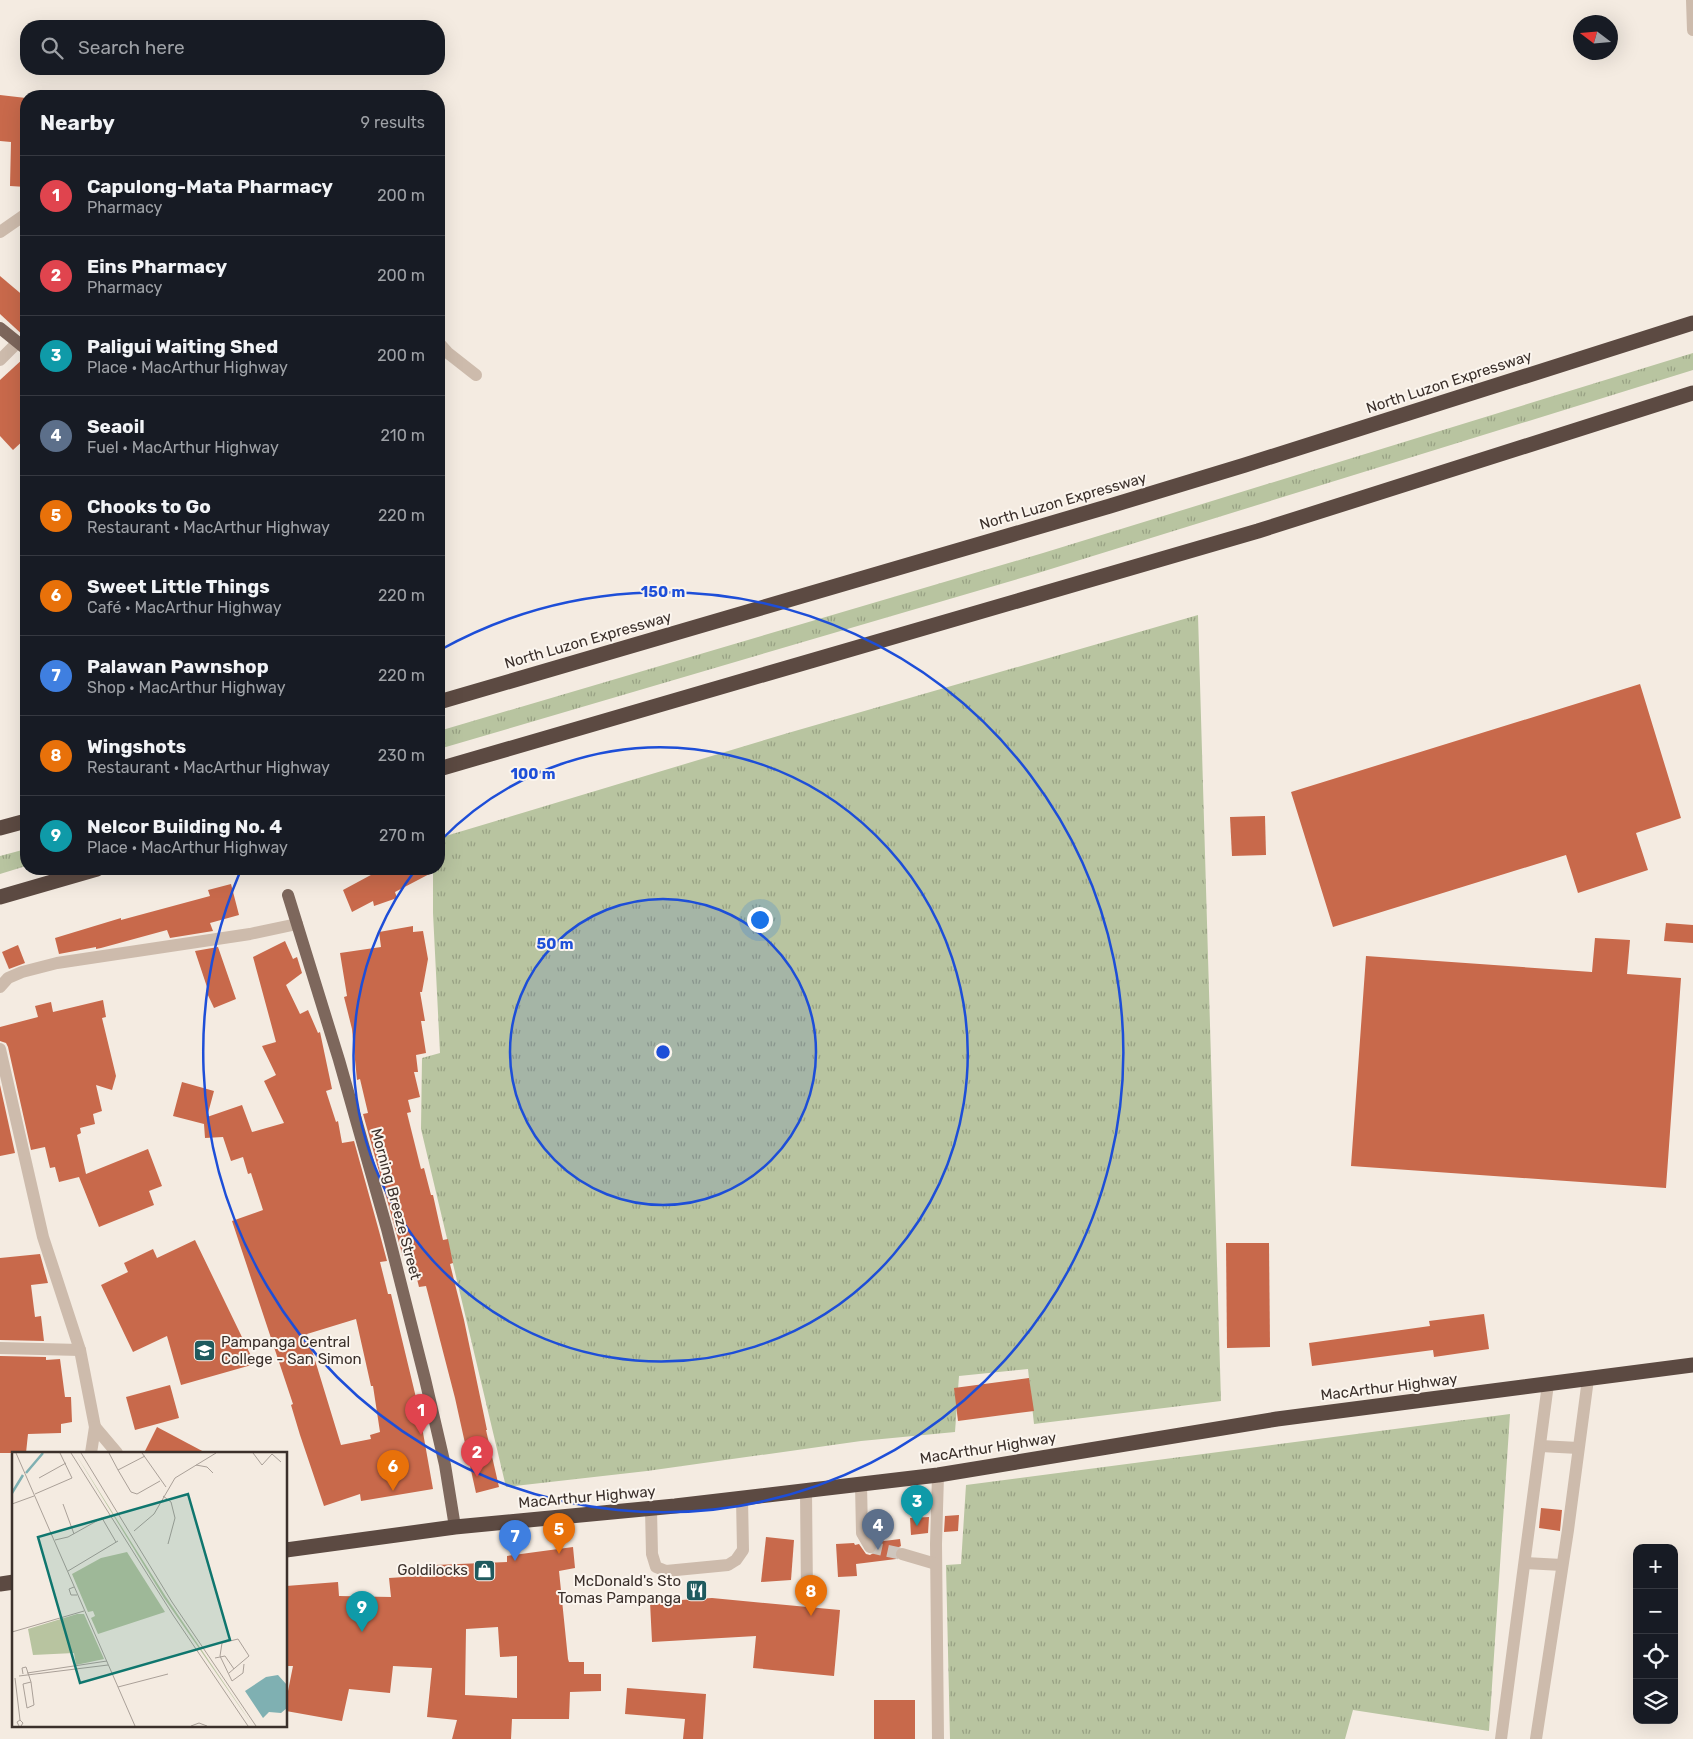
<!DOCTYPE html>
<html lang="en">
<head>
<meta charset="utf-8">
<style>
	:root { --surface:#171b24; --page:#242831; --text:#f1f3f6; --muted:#9ea1a6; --line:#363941; --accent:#92aeb2 }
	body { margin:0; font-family:Rubik,sans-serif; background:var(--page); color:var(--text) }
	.controls { position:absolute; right:15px; bottom:15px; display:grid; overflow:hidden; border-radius:10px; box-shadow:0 5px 20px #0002 }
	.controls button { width:45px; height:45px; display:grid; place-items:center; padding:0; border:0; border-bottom:1px solid var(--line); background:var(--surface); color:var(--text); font:25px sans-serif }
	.compass { position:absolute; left:1573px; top:15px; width:45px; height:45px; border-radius:50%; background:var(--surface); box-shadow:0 5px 20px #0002; rotate:286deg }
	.you { position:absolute; left:759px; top:919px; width:18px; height:18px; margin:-12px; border:4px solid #fff; border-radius:50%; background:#1a73e8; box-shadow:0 0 0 8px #1a73e833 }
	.badge { display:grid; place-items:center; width:32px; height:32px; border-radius:50%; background:var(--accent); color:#fff; font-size:16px; font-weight:700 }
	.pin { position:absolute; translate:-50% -41px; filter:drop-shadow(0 1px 2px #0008) }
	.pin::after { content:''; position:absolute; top:26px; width:18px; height:15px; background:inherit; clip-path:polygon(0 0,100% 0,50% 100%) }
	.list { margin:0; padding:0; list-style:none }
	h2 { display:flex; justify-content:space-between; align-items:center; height:65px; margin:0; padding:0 20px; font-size:21px }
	h2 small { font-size:16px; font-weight:400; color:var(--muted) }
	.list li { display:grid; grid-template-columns:32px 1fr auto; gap:15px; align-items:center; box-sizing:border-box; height:80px; padding:0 20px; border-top:1px solid var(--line) }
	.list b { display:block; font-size:19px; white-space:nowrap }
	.list p { margin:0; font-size:16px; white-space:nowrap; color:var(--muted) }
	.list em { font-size:16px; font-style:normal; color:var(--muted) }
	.icon { flex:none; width:28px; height:28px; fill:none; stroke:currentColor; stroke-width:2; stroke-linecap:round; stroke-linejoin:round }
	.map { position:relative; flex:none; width:1693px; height:1739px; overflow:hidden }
	.search { position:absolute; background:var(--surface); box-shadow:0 5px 20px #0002; left:20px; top:20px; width:425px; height:55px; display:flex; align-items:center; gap:12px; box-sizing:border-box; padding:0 18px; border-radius:20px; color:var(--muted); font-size:19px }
	.panel { position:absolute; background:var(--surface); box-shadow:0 5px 20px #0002; left:20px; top:90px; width:425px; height:785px; border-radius:20px }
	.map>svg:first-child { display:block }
	.grass { fill:url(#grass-tufts) }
	.building { fill:#c8694b; fill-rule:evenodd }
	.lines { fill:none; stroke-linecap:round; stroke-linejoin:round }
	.minor-tunnel { stroke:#cfc6bd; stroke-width:12; stroke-dasharray:12 6; stroke-linecap:butt }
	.minor { stroke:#cdbbac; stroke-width:12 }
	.major { stroke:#7d675c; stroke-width:12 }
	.highway { stroke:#5c4a42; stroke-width:15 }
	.ring { fill:none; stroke:#1d4ed8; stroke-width:2.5 }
	.labels { text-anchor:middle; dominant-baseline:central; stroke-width:4; stroke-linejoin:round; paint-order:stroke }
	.street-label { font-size:15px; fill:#3b302b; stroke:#fbf5ee }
	.poi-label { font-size:15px; fill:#3b302b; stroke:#fbf5ee; text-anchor:end }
	.inset-river { fill:none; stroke:#7fb0b2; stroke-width:2.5 }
	.inset-road { fill:none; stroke:#aaa098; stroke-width:1 }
	.view { fill:#0f766e; fill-opacity:0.15; stroke:#0f766e; stroke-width:2.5 }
	.inset-edge { fill:none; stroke:#3b302b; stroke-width:2.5 }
	.centre { fill:#1d4ed8; stroke:#fbf5ee; stroke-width:2.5 }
	.ring-label { font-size:15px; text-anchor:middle; font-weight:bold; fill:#1d4ed8; stroke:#fbf5ee; stroke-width:4; stroke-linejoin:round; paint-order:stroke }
</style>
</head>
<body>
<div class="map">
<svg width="1693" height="1739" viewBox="0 0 1693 1739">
	<defs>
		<pattern id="grass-tufts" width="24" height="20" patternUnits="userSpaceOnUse" patternTransform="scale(1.25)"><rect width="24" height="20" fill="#b8c4a0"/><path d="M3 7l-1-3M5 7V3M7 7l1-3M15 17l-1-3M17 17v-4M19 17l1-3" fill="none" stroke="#97a083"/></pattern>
	</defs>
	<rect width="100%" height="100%" fill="#f4ebe1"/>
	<g class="grass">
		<path d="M 1693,353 L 1693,370 L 1038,573 L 439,749 L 439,731 L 1043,553 Z"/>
		<path d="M 1198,615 L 1221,1401 L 1034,1424 L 1028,1369 L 959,1376 L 955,1432 L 861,1441 L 647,1471 L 506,1487 L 421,1129 L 422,1058 L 440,1053 L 433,913 L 433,869 L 439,869 L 439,838 L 788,733 Z"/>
		<path d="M 26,849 L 26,866 L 0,874 L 0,856 Z"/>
		<path d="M 1510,1414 L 1489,1731 L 1353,1710 L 1345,1739 L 950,1739 L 946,1565 L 961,1564 L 966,1485 Z"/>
	</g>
	<g class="building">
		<path d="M 0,95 L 26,98 L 26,187 L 10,186 L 11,142 L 0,141 Z"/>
		<path d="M 0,276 L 26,298 L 26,338 L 0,314 Z"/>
		<path d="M 25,357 L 26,357 L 26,438 L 13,450 L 0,436 L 0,380 Z"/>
		<path d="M 1640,684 L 1681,818 L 1636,833 L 1648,870 L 1578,893 L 1566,855 L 1333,927 L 1291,792 Z"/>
		<path d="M 1265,816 L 1266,855 L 1232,856 L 1230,817 Z"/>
		<path d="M 382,869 L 439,869 L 395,892 L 397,898 L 374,906 L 373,901 L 352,912 L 343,890 Z"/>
		<path d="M 231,884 L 239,915 L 210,923 L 213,931 L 170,938 L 167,930 L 101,948 L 96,949 L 96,947 L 59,954 L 55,938 L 121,918 L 121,920 L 210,896 L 208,890 Z"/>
		<path d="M 1666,923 L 1693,925 L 1693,943 L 1664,941 Z"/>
		<path d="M 413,926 L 413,932 L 423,931 L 428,959 L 422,992 L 420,992 L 425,1021 L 421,1021 L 426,1053 L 416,1055 L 418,1072 L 414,1072 L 420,1097 L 408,1100 L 411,1112 L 407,1113 L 421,1169 L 424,1168 L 431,1195 L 433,1195 L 443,1240 L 448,1239 L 453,1263 L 450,1264 L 464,1320 L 487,1430 L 486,1430 L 499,1487 L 476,1493 L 455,1398 L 426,1286 L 419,1287 L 411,1255 L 403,1257 L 363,1114 L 368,1113 L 360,1079 L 357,1080 L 352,1029 L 344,997 L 347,996 L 340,953 L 381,947 L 379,932 Z"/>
		<path d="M 1595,938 L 1630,940 L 1627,974 L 1681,978 L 1666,1188 L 1351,1166 L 1366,956 L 1592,972 Z"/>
		<path d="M 285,941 L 293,959 L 297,957 L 302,973 L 286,985 L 300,1014 L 308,1010 L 318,1033 L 320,1032 L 332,1089 L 326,1091 L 336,1122 L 338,1121 L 342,1143 L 354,1141 L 379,1231 L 387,1261 L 380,1262 L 388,1294 L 391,1294 L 419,1410 L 433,1489 L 361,1501 L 360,1494 L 324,1506 L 300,1435 L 291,1405 L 293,1404 L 232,1221 L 263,1210 L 251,1173 L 248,1174 L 243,1157 L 231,1161 L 223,1137 L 205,1138 L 204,1124 L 173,1116 L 182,1082 L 214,1091 L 207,1117 L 242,1105 L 252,1132 L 284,1123 L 264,1081 L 276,1075 L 262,1046 L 276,1042 L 253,957 ZM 356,1319 L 371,1386 L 373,1386 L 380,1432 L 370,1435 L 371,1439 L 341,1445 L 307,1334 Z"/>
		<path d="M 18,945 L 25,963 L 9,969 L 2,952 Z"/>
		<path d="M 218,947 L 236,999 L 214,1008 L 206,991 L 208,990 L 195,951 Z"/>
		<path d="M 103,1000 L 106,1017 L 102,1018 L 116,1076 L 112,1090 L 96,1085 L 102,1111 L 93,1114 L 95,1124 L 80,1128 L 81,1133 L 77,1135 L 86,1174 L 148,1149 L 162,1186 L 149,1191 L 154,1205 L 99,1227 L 79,1177 L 59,1182 L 55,1167 L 50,1168 L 45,1147 L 31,1150 L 8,1047 L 6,1043 L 0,1041 L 0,1027 L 38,1017 L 35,1006 L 51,1002 L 53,1012 Z"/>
		<path d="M 0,1085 L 15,1153 L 0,1156 Z"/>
		<path d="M 195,1240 L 255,1364 L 181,1385 L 167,1336 L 133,1352 L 101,1285 L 128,1272 L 124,1263 L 153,1249 L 157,1258 Z"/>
		<path d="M 1226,1243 L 1269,1243 L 1270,1347 L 1227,1348 Z"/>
		<path d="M 40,1254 L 48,1283 L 31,1285 L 35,1317 L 41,1316 L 44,1341 L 0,1340 L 0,1258 Z"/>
		<path d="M 1484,1314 L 1489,1349 L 1434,1357 L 1433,1350 L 1312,1366 L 1309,1343 L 1430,1326 L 1429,1321 Z"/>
		<path d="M 0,1356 L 46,1357 L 46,1360 L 60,1359 L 65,1397 L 71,1397 L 72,1422 L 61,1424 L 61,1433 L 28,1434 L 26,1453 L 0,1453 Z"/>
		<path d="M 1029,1378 L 1034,1411 L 958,1421 L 954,1388 Z"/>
		<path d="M 170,1385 L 179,1418 L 135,1430 L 126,1397 Z"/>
		<path d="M 157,1427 L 206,1453 L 144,1453 Z"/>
		<path d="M 1541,1508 L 1562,1510 L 1560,1531 L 1539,1528 Z"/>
		<path d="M 959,1515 L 958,1531 L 944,1532 L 945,1516 Z"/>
		<path d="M 929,1517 L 928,1533 L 911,1535 L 910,1518 Z"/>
		<path d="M 766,1537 L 794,1540 L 791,1580 L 761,1582 Z"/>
		<path d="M 900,1539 L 901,1546 L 897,1548 L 894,1552 L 896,1559 L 856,1564 L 857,1576 L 838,1577 L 836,1544 L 854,1543 L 855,1545 L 859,1544 L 866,1554 L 870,1555 L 877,1551 L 878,1547 L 876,1542 Z"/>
		<path d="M 573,1547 L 575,1568 L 559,1571 L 568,1659 L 569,1662 L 584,1662 L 584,1674 L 601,1674 L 601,1691 L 570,1692 L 569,1719 L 512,1719 L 511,1739 L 452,1739 L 457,1720 L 427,1717 L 432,1668 L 393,1666 L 390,1693 L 349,1689 L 342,1721 L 286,1711 L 286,1701 L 293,1666 L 286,1666 L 286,1586 L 338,1582 L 339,1596 L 391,1597 L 389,1578 L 435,1575 L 435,1565 L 507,1562 L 507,1556 ZM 498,1627 L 500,1657 L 517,1656 L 517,1698 L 465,1695 L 466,1629 Z"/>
		<path d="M 712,1598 L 840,1610 L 834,1676 L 753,1668 L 756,1636 L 652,1642 L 650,1602 Z"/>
		<path d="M 627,1688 L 706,1694 L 703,1739 L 683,1739 L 685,1719 L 625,1714 Z"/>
		<rect x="874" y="1700" width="41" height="39"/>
	</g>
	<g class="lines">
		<path class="minor-tunnel" d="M 870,1547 L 902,1554"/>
		<g class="minor">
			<path d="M 1692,0 L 1693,30"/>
			<path d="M 0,232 L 26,214"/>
			<path d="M 439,343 L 448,353 L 476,375"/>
			<path d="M 0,360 L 18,342"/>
			<path d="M 0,987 L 8,978 L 22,972 L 57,963 L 250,934 L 297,924"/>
			<path d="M 0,1049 L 43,1237 L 80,1350 L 95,1427 L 91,1453"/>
			<path d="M 0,1348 L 80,1350"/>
			<path d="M 95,1427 L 117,1453"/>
			<path d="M 1541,1446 L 1578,1448"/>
			<path d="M 938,1475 L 936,1544 L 938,1739"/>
			<path d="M 861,1484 L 862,1533 L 870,1547"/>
			<path d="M 806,1491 L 807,1595"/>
			<path d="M 651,1509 L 652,1554 L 656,1567 L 666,1571 L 728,1565 L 736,1560 L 743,1550 L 742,1498"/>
			<path d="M 902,1554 L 936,1564"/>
			<path d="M 1525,1563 L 1562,1565"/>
			<path d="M 1501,1739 L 1548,1384"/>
			<path d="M 1536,1739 L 1568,1530 L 1588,1379"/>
		</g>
		<g class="major">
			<path d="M 0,328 L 26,349"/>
			<path d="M 288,895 L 339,1060 L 387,1229 L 425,1379 L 445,1465 L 455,1527"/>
		</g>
		<g class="highway">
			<path d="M 439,702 L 1110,506 L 1245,465 L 1693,323"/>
			<path d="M 439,769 L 1258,531 L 1693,393"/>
			<path d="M 0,828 L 26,821"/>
			<path d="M 0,897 L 97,869"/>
			<path d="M 286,1550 L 455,1527 L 675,1506 L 938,1475 L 1277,1419 L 1693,1365"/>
			<path d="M 0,1584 L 14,1582"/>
		</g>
	</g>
	<circle cx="663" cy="1052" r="153" fill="#1d4ed8" fill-opacity=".12"/>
	<g class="ring">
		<circle cx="663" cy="1052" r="153"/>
		<path d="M440 841A307 307 0 1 1 416 869"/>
		<path d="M440 650A460 460 0 1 1 240 872"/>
	</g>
	<defs>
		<symbol id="university-square" viewBox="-11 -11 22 22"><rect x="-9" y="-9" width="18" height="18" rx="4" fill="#1f5a5e" stroke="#fbf5ee"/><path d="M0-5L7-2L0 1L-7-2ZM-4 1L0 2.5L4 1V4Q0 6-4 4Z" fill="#fff"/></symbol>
		<symbol id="shop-square" viewBox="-11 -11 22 22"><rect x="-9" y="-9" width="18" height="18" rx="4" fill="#1f5a5e" stroke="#fbf5ee"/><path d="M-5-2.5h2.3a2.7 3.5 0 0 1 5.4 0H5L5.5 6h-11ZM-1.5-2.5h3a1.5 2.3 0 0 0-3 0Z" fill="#fff"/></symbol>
		<symbol id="restaurant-square" viewBox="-11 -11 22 22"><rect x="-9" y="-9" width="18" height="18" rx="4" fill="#1f5a5e" stroke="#fbf5ee"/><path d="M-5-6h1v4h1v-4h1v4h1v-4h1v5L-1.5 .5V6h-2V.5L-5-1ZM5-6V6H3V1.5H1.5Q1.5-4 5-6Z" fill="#fff"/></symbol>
	</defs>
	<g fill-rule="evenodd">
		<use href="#university-square" x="192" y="1338" width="25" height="25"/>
		<use href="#shop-square" x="472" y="1558" width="25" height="25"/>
		<use href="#restaurant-square" x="684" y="1578" width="25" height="25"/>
	</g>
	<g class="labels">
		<g class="street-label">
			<text transform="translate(1449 382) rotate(-18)">North Luzon Expressway</text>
			<text transform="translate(1063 501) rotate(-16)">North Luzon Expressway</text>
			<text transform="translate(588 640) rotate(-16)">North Luzon Expressway</text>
			<text transform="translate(396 1204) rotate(75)">Morning Breeze Street</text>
			<text transform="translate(1389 1387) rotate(-7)">MacArthur Highway</text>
			<text transform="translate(988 1448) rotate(-9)">MacArthur Highway</text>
			<text transform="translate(587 1497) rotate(-5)">MacArthur Highway</text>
		</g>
		<g class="poi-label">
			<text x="221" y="1342" text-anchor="start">Pampanga Central<tspan x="221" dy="17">College - San Simon</tspan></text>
			<text x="468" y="1570">Goldilocks</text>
			<text x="681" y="1581">McDonald's Sto<tspan x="681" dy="17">Tomas Pampanga</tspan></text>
		</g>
	</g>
	<g transform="translate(12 1452)">
		<rect width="275" height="275" fill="#f4ebe1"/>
		<path d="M 63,1 L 154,145 L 241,274 L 152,146 ZM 115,100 L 153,160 L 86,182 L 79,166 L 83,164 L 81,159 L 76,160 L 60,122 L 89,106 ZM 65,162 L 72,162 L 92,207 L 64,213 L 62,201 L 21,203 L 16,177 Z" fill="#b8c4a0"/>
		<path d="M 266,223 L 275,233 L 275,256 L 269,261 L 257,260 L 251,266 L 233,239 L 254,225 Z" fill="#7fb0b2"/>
		<path class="inset-river" d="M 14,21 L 31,1M 0,41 L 11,23"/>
		<path class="inset-road" d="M 4,1 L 123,274M 59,1 L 161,163 L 236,274M 69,1 L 160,150 L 244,274M 97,1 L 106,18M 130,1 L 154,35M 241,1 L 250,13 L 260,2 L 269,10M 133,4 L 106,18 L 119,40 L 125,42 L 148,29M 184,13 L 195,15 L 201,21M 27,26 L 54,11M 23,42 L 60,26 L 48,1M 151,44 L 159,50 L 163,66 L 156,92M 0,52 L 22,44M 51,52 L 62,82M 122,79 L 142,62 L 163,26 L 204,1M 43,88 L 56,85 L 90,66 L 104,90M 56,119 L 106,89M 62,135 L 57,137 L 59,143 L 65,143M 0,180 L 72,159M 203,206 L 213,204 L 222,217M 15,221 L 95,209M 217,221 L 237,204 L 226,187 L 210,191 L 208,204 L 220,229 L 231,221 L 232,212M 11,222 L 10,216 L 14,215 L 19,230 L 22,253 L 15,256 L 11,232 L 19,230M 7,224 L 96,213M 3,226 L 8,268M 106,235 L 156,222M 7,274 L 5,270 L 8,268 L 11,271 L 9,274M 179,274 L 187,271 L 195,274"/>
		<path class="view" d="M 176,42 L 218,188 L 68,231 L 26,85 Z"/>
		<rect width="275" height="275" class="inset-edge"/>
	</g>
	<circle cx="663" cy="1052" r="8" class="centre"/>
	<g class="ring-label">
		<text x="663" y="597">150 m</text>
		<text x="533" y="779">100 m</text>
		<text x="555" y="949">50 m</text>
	</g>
</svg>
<div class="controls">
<button>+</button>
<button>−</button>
<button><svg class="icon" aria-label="locate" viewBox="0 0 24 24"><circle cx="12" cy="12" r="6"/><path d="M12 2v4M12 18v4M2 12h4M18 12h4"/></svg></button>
<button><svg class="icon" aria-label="layers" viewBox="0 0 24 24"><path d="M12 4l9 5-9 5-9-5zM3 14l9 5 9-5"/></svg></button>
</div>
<svg class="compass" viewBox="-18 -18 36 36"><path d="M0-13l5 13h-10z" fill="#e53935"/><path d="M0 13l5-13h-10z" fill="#9ea1a6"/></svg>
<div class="you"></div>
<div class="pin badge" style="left:421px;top:1435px;background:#e0444e">1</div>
<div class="pin badge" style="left:477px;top:1477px;background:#e0444e">2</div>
<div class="pin badge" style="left:917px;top:1526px;background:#0f9aa8">3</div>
<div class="pin badge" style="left:878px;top:1550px;background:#5c6f8a">4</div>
<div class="pin badge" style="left:559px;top:1554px;background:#e8710a">5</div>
<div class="pin badge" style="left:393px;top:1491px;background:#e8710a">6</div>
<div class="pin badge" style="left:515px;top:1561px;background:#3f7fe0">7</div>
<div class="pin badge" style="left:811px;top:1616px;background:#e8710a">8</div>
<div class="pin badge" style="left:362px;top:1632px;background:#0f9aa8">9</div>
<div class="search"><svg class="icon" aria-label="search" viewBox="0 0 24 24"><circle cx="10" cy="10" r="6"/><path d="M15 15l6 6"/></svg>Search here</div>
<section class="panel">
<h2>Nearby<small>9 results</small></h2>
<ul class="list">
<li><span class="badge" style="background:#e0444e">1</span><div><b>Capulong-Mata Pharmacy</b><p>Pharmacy</p></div><em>200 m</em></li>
<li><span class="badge" style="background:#e0444e">2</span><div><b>Eins Pharmacy</b><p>Pharmacy</p></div><em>200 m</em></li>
<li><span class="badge" style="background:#0f9aa8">3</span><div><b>Paligui Waiting Shed</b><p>Place · MacArthur Highway</p></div><em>200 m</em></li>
<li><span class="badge" style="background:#5c6f8a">4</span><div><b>Seaoil</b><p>Fuel · MacArthur Highway</p></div><em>210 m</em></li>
<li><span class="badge" style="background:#e8710a">5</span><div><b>Chooks to Go</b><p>Restaurant · MacArthur Highway</p></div><em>220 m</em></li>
<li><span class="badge" style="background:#e8710a">6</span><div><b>Sweet Little Things</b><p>Café · MacArthur Highway</p></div><em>220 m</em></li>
<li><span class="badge" style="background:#3f7fe0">7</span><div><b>Palawan Pawnshop</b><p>Shop · MacArthur Highway</p></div><em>220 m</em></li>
<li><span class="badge" style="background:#e8710a">8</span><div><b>Wingshots</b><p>Restaurant · MacArthur Highway</p></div><em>230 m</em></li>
<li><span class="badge" style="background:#0f9aa8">9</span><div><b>Nelcor Building No. 4</b><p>Place · MacArthur Highway</p></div><em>270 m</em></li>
</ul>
</section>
</div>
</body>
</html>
